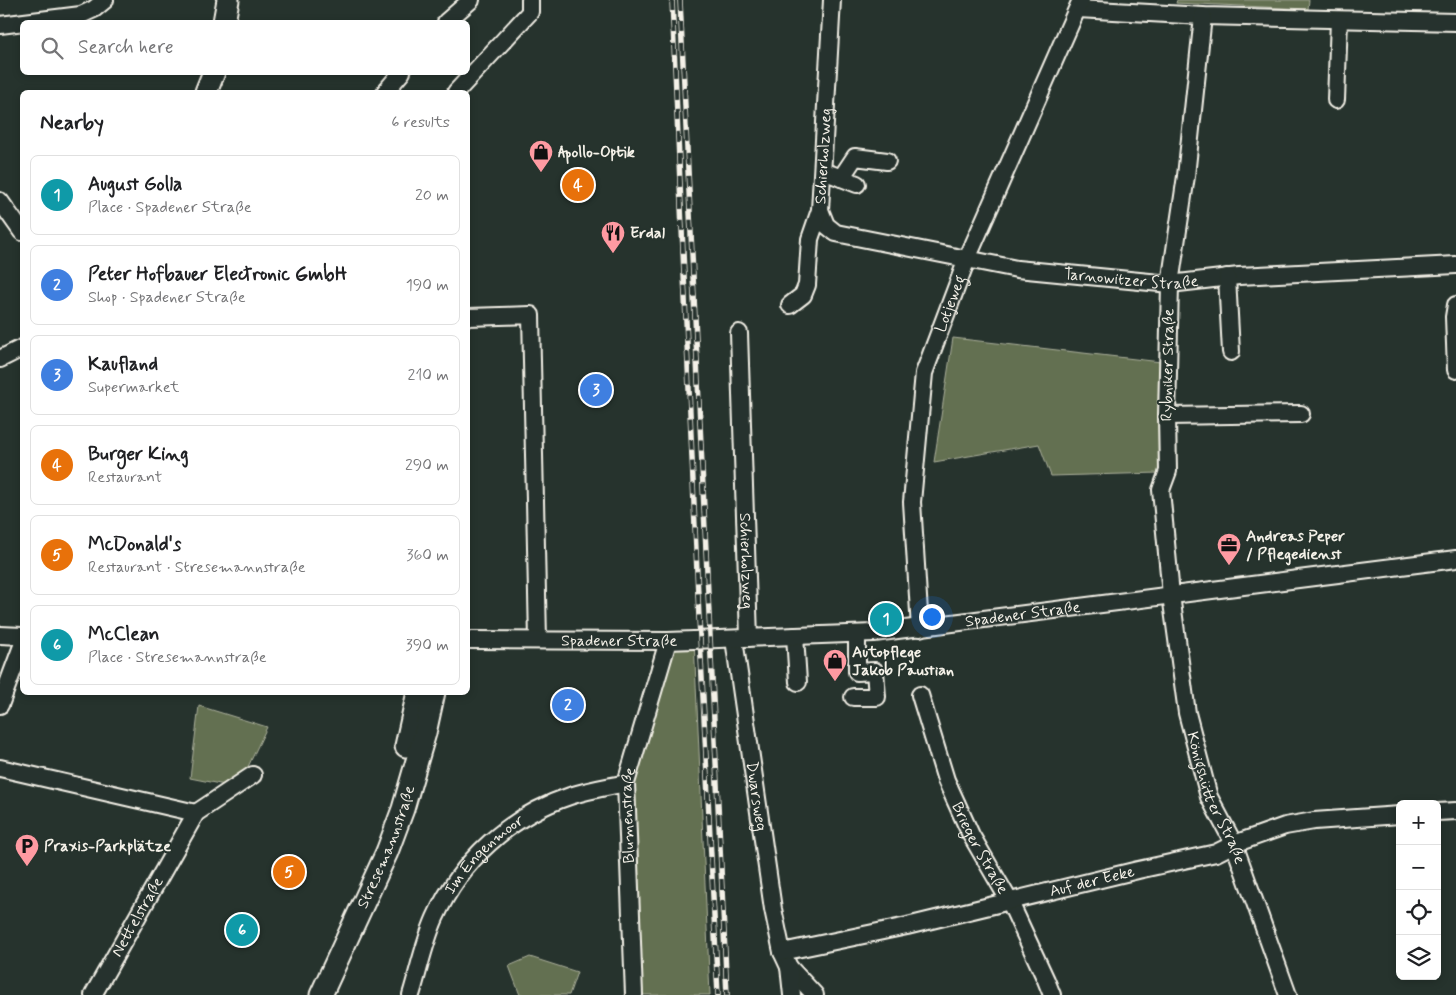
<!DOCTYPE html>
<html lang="en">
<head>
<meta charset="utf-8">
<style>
	:root { --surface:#fff; --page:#f6f6f6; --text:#202124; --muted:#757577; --line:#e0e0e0; --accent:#84575d }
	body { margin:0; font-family:Mynerve,sans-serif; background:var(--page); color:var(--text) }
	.controls { position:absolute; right:15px; bottom:15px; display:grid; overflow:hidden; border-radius:8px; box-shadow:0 2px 8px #0003 }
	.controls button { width:45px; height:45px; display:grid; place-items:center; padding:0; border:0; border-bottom:1px solid var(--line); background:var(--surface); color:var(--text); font:25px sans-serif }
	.you { position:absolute; left:931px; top:616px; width:18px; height:18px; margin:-12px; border:4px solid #fff; border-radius:50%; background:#1a73e8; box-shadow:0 0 0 8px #1a73e833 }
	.badge { display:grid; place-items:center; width:32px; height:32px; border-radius:50%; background:var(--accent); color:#fff; font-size:16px; font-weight:700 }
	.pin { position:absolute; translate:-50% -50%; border:2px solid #fff; box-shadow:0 1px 5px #0006 }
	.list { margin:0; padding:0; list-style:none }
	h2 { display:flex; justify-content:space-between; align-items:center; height:65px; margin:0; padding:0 20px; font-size:21px }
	h2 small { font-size:16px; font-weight:400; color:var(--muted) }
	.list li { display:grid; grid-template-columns:32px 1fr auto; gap:15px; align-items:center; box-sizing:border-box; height:80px; margin:0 10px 10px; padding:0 10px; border:1px solid var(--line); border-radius:8px }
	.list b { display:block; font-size:19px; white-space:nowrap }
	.list p { margin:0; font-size:16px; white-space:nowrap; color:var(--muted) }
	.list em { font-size:16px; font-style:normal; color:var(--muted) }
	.icon { flex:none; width:28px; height:28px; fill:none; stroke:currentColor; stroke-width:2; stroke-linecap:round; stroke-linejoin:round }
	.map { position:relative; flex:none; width:1456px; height:995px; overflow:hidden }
	.search { position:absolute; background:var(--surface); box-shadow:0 2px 8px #0003; left:20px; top:20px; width:450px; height:55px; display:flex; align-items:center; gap:12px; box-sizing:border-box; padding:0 18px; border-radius:8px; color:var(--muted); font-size:19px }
	.panel { position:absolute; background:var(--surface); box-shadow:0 2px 8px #0003; left:20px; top:90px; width:450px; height:605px; border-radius:8px }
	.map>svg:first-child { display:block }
	.green { fill:#637051; stroke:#acb09c }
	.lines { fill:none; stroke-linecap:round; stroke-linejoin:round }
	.minor-casing { stroke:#f4f1e8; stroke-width:20 }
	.major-casing { stroke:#f4f1e8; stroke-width:25 }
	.minor { stroke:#26332d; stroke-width:16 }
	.major { stroke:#26332d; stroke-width:21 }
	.rail-casing { stroke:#f4f1e8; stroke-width:5.5 }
	.rail { stroke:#26332d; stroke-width:4; stroke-dasharray:11; stroke-linecap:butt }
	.labels { text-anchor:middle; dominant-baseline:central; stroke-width:4; stroke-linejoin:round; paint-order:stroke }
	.poi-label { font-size:16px; font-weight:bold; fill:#f4f1e8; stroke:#26332d; text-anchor:start }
	.street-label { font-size:16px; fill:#f4f1e8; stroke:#26332d }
</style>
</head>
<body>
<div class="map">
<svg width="1456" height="995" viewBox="0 0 1456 995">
	<rect width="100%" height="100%" fill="#26332d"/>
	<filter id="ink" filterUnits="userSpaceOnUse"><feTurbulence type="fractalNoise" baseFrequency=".02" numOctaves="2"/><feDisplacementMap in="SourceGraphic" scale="10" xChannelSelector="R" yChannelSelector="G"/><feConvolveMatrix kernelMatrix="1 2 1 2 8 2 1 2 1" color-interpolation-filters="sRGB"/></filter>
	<g filter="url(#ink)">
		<g class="green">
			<path d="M 1177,0 L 1309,0 L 1308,9 L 1176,3 Z"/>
			<path d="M 953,338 L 1161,362 L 1159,473 L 1051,476 L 1039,444 L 934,462 Z"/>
			<path d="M 694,640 L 710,995 L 640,995 L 628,784 L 671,641 Z"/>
			<path d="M 199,706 L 267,727 L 245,773 L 225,785 L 190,778 Z"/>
			<path d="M 530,957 L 577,972 L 569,995 L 520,995 L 509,966 Z"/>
		</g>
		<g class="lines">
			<defs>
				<g id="minor">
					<path d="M 1078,9 L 1203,16 L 1456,22"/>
					<path id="s1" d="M 1203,16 L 1186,176 L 1170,284 L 1167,416 L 1168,471 L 1161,490 L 1171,595 L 1187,713 L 1209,797 L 1234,844 L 1288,995"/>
					<path d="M 446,22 L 471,0"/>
					<path d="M 0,25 L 81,15 L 94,9 L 105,0"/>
					<path d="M 385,92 L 402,72"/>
					<path d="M 456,92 L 530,12 L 530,0"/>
					<path d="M 1336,100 L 1339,20"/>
					<path d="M 831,174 L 857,184"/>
					<path d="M 841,178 L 855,157 L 887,161"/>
					<path d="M 0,201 L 22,232"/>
					<path id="s2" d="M 820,210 L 826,225 L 836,233 L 1017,269 L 1170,284 L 1239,276 L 1456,265"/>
					<path d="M 1227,277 L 1231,352"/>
					<path id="s3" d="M 790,305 L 803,295 L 807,285 L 810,239 L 820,210 L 832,0"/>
					<path d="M 1456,305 L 1454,317 L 1456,370"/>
					<path d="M 468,317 L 531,315 L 538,640"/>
					<path id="s4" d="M 739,333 L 749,638"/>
					<path d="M 0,359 L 22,348"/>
					<path d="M 1167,416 L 1301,414"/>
					<path id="s5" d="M 920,628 L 912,502 L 924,373 L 967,259 L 1081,0"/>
					<path d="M 0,635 L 22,636"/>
					<path d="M 795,636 L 798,682"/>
					<path id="s6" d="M 734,639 L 773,909 L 782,952 L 789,967 L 815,995"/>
					<path id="s7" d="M 468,640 L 668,641 L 874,633 L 1456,559"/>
					<path id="s8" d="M 920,695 L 946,780 L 971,835 L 1010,902 L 1046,980 L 1052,995"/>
					<path d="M 853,697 L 877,697 L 875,671 L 857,672 L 857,634"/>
					<path d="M 0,705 L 22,646"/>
					<path d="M 0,768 L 196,813"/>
					<path d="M 1437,812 L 1456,811"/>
					<path id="s9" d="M 782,952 L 907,926 L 1138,870 L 1216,853 L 1234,844 L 1285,826 L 1314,821 L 1400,815"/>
					<path d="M 789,967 L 792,995"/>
					<path id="s10" d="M 93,995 L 196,813 L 253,775"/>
					<path id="s11" d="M 411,995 C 419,969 424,943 435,918 C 461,860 510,816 570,796 C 588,790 607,787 626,783"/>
					<path id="s12" d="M 634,995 L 626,783 L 668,641"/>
				</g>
				<g id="major">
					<path d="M 224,22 L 228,0"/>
					<path d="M 206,92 L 214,72"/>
					<path d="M 406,746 L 418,692"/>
					<path id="s13" d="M 321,995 L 387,852 L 403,809 L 425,733 L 434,692"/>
				</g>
			</defs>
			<use href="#minor" class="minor-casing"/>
			<use href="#major" class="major-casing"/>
			<use href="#minor" class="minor"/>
			<use href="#major" class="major"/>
			<defs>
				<g id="rail">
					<path d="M 672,0 L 699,618 L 718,995"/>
					<path d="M 680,0 L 727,995"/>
				</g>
			</defs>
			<use href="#rail" class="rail-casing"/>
			<use href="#rail" class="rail"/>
		</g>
	</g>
	<defs>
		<symbol id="shop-pin" viewBox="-11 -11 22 30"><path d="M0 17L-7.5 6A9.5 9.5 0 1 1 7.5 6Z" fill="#ff9aa2" stroke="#26332d"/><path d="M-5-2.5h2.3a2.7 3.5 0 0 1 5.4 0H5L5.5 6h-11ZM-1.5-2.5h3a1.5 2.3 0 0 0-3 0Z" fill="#111"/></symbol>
		<symbol id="restaurant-pin" viewBox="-11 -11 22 30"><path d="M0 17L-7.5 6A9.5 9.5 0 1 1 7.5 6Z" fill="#ff9aa2" stroke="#26332d"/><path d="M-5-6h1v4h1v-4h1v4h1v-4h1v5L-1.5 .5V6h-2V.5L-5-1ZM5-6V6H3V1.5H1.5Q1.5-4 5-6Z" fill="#111"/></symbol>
		<symbol id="office-pin" viewBox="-11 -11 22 30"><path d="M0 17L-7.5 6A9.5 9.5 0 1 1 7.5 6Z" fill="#ff9aa2" stroke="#26332d"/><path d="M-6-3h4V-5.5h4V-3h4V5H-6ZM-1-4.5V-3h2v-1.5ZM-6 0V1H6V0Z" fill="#111"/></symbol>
		<symbol id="parking-pin" viewBox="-11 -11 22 30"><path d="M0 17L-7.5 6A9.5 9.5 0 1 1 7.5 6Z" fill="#ff9aa2" stroke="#26332d"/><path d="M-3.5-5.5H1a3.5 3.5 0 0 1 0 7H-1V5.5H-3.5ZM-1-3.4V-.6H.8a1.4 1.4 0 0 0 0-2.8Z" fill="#111"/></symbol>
	</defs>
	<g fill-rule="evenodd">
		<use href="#shop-pin" x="527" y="138" width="28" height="38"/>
		<use href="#restaurant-pin" x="599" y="219" width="28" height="38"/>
		<use href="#office-pin" x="1215" y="531" width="28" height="38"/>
		<use href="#shop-pin" x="821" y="647" width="28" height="38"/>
		<use href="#parking-pin" x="13" y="832" width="28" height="38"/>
	</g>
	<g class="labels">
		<g class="poi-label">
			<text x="558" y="152">Apollo-Optik</text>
			<text x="630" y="233">Erdal</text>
			<text x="1246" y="536">Andreas Peper<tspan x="1246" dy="18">/ Pflegedienst</tspan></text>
			<text x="852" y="652">Autopflege<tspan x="852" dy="18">Jakob Paustian</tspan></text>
			<text x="44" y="846">Praxis-Parkplätze</text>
		</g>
		<g class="street-label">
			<text stroke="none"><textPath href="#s3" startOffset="158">Schierholzweg</textPath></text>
			<text stroke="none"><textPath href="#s2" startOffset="328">Tarnowitzer Straße</textPath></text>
			<text stroke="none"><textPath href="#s5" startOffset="330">Lotjeweg</textPath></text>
			<text transform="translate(1168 365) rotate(-89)">Rybniker Straße</text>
			<text stroke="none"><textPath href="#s4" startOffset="228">Schierholzweg</textPath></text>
			<text stroke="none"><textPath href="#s7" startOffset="556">Spadener Straße</textPath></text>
			<text stroke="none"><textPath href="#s7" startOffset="151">Spadener Straße</textPath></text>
			<text stroke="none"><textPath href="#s6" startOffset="159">Dwarsweg</textPath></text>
			<text stroke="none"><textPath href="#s1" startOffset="792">Königshütter Straße</textPath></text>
			<text stroke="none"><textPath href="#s12" startOffset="180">Blumenstraße</textPath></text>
			<text stroke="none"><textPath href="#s13" startOffset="162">Stresemannstraße</textPath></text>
			<text stroke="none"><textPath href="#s8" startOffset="165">Brieger Straße</textPath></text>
			<text stroke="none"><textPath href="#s11" startOffset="162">Im Engenmoor</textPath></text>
			<text stroke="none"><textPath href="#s9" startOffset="318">Auf der Eeke</textPath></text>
			<text stroke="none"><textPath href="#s10" startOffset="90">Nettelstraße</textPath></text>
		</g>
	</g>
</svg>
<div class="controls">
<button>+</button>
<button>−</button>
<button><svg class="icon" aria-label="locate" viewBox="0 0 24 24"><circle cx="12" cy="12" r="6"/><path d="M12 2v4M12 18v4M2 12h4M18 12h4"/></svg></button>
<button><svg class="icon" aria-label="layers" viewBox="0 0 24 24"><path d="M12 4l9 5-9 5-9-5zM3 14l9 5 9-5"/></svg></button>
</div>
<div class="you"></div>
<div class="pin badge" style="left:886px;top:619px;background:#0f9aa8">1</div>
<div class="pin badge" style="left:568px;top:705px;background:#3f7fe0">2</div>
<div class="pin badge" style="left:596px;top:390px;background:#3f7fe0">3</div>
<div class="pin badge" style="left:578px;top:185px;background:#e8710a">4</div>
<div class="pin badge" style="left:289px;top:872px;background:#e8710a">5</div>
<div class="pin badge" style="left:242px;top:930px;background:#0f9aa8">6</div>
<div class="search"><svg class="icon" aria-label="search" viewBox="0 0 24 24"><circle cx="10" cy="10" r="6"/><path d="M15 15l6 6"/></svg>Search here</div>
<section class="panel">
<h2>Nearby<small>6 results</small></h2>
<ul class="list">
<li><span class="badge" style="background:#0f9aa8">1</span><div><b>August Golla</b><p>Place · Spadener Straße</p></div><em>20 m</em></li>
<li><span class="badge" style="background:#3f7fe0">2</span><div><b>Peter Hofbauer Electronic GmbH</b><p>Shop · Spadener Straße</p></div><em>190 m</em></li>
<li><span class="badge" style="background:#3f7fe0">3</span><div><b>Kaufland</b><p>Supermarket</p></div><em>210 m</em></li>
<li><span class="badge" style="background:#e8710a">4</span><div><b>Burger King</b><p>Restaurant</p></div><em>290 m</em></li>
<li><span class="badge" style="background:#e8710a">5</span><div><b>McDonald's</b><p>Restaurant · Stresemannstraße</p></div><em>360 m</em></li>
<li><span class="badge" style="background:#0f9aa8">6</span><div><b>McClean</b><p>Place · Stresemannstraße</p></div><em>390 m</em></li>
</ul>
</section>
</div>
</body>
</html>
